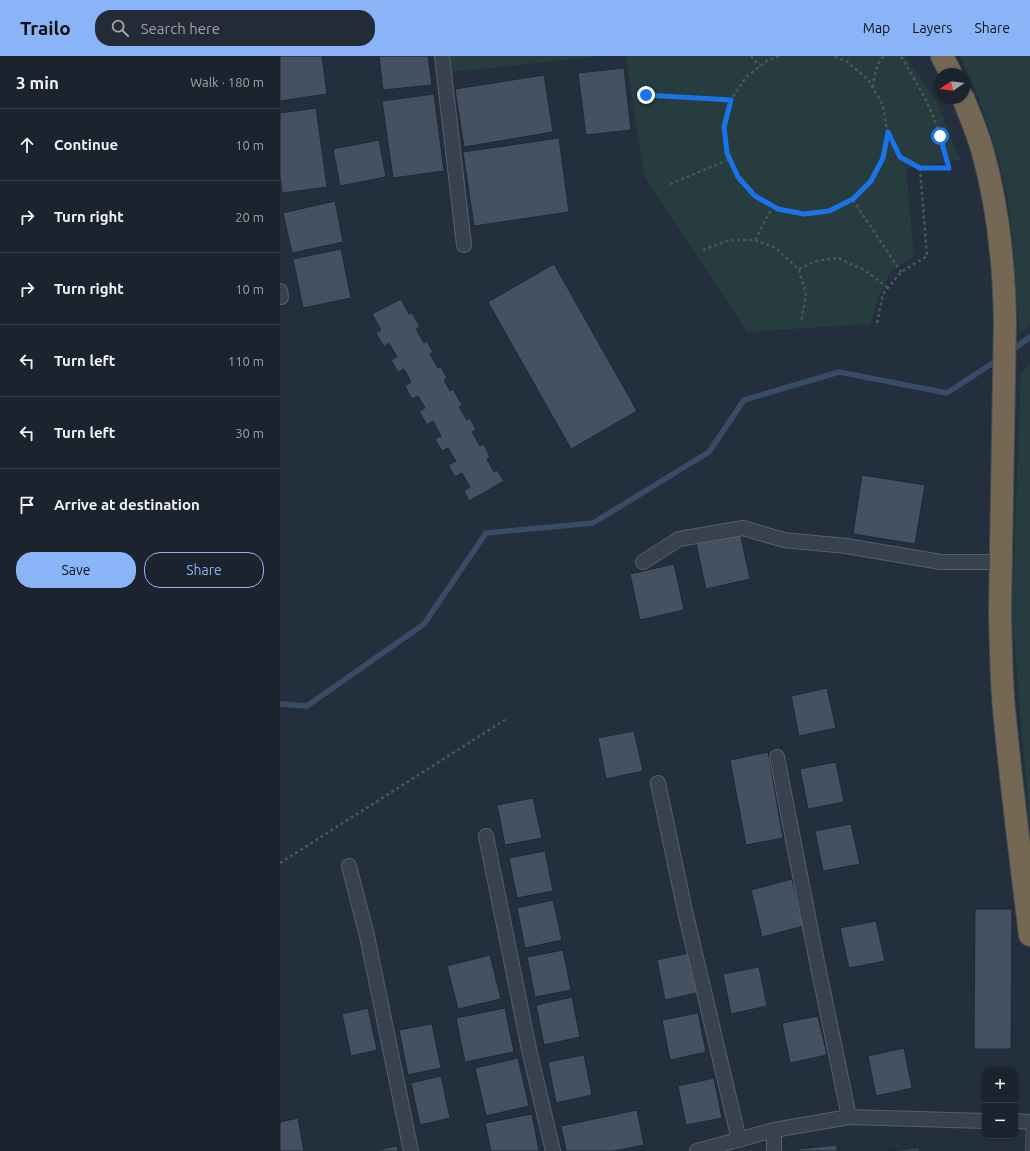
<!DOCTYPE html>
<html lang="en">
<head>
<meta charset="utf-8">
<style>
	:root { --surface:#1b232e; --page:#242b36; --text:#f1f3f6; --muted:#a0a4aa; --line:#39404a; --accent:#8ab4f8 }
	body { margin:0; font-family:Ubuntu,sans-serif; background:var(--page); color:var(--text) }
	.controls { position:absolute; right:12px; bottom:12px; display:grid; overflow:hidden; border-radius:8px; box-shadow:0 1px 3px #0004 }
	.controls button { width:36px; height:36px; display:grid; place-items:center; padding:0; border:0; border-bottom:1px solid var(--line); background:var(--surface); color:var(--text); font:20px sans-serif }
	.compass { position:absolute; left:654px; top:12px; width:36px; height:36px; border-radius:50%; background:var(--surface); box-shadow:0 1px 3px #0004; rotate:257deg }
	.stop { position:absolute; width:12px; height:12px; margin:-9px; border:3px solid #1a73e8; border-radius:50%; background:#fff }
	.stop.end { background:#1a73e8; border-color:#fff; box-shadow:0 1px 4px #0008 }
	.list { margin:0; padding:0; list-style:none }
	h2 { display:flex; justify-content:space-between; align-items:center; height:52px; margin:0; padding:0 16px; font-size:17px }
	h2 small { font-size:13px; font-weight:400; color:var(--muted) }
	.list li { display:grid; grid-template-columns:26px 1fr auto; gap:12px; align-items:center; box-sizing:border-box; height:72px; padding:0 16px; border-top:1px solid var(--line) }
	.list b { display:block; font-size:15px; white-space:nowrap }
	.list em { font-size:13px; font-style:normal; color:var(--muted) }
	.actions { display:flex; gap:8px; padding:12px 16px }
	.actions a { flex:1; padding:9px 0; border:1px solid var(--accent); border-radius:16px; text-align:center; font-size:14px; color:var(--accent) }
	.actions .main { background:var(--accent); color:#111 }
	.icon { flex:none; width:22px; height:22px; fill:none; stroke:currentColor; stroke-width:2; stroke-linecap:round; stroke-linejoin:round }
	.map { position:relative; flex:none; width:750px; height:1095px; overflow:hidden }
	header { display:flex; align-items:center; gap:24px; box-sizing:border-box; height:56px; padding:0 20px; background:var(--accent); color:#111 }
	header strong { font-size:19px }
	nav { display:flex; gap:22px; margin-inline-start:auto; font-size:14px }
	.search { width:280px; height:36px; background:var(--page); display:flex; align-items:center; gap:10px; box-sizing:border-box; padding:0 14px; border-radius:16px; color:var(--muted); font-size:15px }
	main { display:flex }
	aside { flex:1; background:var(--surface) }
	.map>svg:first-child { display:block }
	.green { fill:#263c3f }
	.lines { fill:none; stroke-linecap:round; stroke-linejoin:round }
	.stream { stroke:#394c67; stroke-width:5.5 }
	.building { fill:#455162; stroke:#1f2835 }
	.lane-casing { stroke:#565f6c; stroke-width:8 }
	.street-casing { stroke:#565f6c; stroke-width:16 }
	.highway-casing { stroke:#434c59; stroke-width:24 }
	.path { stroke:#44595c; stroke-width:2.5; stroke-dasharray:3 3; stroke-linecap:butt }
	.lane { stroke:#38414e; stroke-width:7 }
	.street { stroke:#38414e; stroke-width:14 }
	.highway { stroke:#746855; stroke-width:22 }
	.route { stroke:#1a73e8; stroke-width:5 }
</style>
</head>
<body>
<header>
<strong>Trailo</strong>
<div class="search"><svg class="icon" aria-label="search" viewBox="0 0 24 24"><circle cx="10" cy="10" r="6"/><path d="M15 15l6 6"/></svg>Search here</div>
<nav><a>Map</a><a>Layers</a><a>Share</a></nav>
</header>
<main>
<aside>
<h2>3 min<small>Walk · 180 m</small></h2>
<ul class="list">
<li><svg class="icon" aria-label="ahead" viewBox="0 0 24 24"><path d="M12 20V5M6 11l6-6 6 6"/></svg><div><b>Continue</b></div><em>10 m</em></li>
<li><svg class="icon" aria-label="right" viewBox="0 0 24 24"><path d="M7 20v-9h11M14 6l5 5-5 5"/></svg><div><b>Turn right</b></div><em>20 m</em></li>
<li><svg class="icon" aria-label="right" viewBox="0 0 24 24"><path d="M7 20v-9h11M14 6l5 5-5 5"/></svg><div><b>Turn right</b></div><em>10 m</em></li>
<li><svg class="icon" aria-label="left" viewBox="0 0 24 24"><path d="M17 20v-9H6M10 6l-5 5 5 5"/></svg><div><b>Turn left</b></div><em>110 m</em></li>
<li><svg class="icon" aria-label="left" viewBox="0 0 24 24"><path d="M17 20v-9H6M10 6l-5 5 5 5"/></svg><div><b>Turn left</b></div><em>30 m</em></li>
<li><svg class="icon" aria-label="arrive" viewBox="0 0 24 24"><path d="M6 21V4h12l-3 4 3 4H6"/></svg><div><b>Arrive at destination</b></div></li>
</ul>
<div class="actions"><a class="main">Save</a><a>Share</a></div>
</aside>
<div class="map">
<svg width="750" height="1095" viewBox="0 0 750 1095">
	<rect width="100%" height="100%" fill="#242f3e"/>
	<g class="green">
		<path d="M 170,0 L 321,0 L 172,16 Z"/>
		<path d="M 346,0 L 625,0 L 657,46 L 680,104 L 626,112 L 634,199 L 610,217 L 599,240 L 590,268 L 467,276 L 364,119 Z"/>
		<path d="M 680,0 L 750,0 L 750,270 L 739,278 L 733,187 L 727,137 L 714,87 L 698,41 Z"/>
		<path d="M 750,308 L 750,775 L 732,555 L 741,316 Z"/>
	</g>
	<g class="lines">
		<g class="stream">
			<path d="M 729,296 L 750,281"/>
			<path d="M 0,648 L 27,650 L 144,568 L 206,477 L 313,467 L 429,396 L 464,344 L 559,316 L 667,337 L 719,303"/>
		</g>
	</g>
	<g class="building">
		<path d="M 0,0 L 42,0 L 47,38 L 0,45 Z"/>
		<path d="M 99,0 L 148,0 L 152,29 L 103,34 Z"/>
		<path d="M 344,12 L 351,74 L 306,79 L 298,17 Z"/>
		<path d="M 264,19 L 273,76 L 184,91 L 175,33 Z"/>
		<path d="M 154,38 L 164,115 L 113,122 L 102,45 Z"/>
		<path d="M 36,52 L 47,131 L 2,137 L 0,120 L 0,57 Z"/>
		<path d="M 279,82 L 289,156 L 194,170 L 183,96 Z"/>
		<path d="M 99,84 L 106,121 L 60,130 L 53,93 Z"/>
		<path d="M 55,145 L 63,186 L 12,197 L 3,157 Z"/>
		<path d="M 61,193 L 71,242 L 23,252 L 13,203 Z"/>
		<path d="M 274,208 L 357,355 L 291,393 L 208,246 Z"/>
		<path d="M 121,243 L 129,258 L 132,257 L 140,271 L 136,273 L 144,287 L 147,285 L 153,296 L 150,298 L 158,312 L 161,311 L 167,322 L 164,324 L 170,335 L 173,333 L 182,349 L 179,351 L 187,364 L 190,362 L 196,374 L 192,376 L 200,390 L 204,388 L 210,401 L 207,403 L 214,416 L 217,414 L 224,425 L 189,445 L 184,435 L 190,431 L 182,417 L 175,421 L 168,409 L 176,405 L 168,392 L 162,395 L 155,383 L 161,380 L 153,365 L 147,369 L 139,355 L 145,352 L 138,340 L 132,343 L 125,330 L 131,326 L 124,313 L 118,316 L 111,304 L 117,301 L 109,287 L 104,291 L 96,277 L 101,274 L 92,258 Z"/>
		<path d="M 582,419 L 645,429 L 635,488 L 573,478 Z"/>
		<path d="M 460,477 L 470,523 L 426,533 L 416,487 Z"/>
		<path d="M 394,508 L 404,554 L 360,564 L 350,518 Z"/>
		<path d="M 547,632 L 556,672 L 519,680 L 511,640 Z"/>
		<path d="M 354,675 L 363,715 L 326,723 L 318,682 Z"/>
		<path d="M 488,696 L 503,782 L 466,789 L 450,704 Z"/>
		<path d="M 556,706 L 564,746 L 528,753 L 520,713 Z"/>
		<path d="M 253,742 L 262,782 L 225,789 L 217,749 Z"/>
		<path d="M 571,768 L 580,808 L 543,815 L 535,775 Z"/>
		<path d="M 265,795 L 273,835 L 237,842 L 229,802 Z"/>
		<path d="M 512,823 L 524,870 L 482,881 L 471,834 Z"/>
		<path d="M 273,844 L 282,884 L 245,892 L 237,852 Z"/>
		<path d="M 695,853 L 732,853 L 731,993 L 694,993 Z"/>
		<path d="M 596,865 L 605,905 L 569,912 L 560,872 Z"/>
		<path d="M 283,894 L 291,934 L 255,941 L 247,901 Z"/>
		<path d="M 413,896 L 421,936 L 385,944 L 377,904 Z"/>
		<path d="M 210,899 L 221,943 L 178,953 L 167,910 Z"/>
		<path d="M 479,911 L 487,950 L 451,958 L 443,918 Z"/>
		<path d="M 292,941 L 300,981 L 264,989 L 256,949 Z"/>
		<path d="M 88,952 L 97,994 L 71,1000 L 62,958 Z"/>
		<path d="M 225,952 L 234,996 L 185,1006 L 176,962 Z"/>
		<path d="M 418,957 L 426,996 L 390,1004 L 382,964 Z"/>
		<path d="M 538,960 L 547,999 L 510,1007 L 502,967 Z"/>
		<path d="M 152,968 L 161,1012 L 128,1019 L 119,974 Z"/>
		<path d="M 624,992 L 632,1032 L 596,1040 L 588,1000 Z"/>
		<path d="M 304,999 L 312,1039 L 276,1047 L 268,1006 Z"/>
		<path d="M 238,1002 L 249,1050 L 206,1060 L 195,1012 Z"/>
		<path d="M 161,1020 L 170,1062 L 140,1069 L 131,1027 Z"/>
		<path d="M 434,1022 L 442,1062 L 406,1069 L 398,1030 Z"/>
		<path d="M 357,1054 L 364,1089 L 334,1095 L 286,1095 L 281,1070 Z"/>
		<path d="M 252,1058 L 259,1095 L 211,1095 L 205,1067 Z"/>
		<path d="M 18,1062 L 24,1095 L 0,1095 L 0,1066 Z"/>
		<path d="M 557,1089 L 557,1095 L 519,1095 L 519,1093 Z"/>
		<path d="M 117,1090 L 118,1095 L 93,1095 Z"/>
		<path d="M 639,1092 L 639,1095 L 605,1095 Z"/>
	</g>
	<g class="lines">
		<defs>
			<path id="lane" d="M 749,1095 L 750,1066"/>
			<g id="street">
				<path d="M 162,0 L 184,189"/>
				<path d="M 0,235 L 1,241"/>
				<path d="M 363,506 L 399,483 L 463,472 L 504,484 L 566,490 L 661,506 L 720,506"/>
				<path d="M 497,701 L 535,896 L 569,1061"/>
				<path d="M 378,727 L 405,855 L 459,1084"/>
				<path d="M 206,780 L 250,998 L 273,1095"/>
				<path d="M 69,810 L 87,880 L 131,1095"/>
				<path d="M 735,1065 L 750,1066"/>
				<path d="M 494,1074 L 494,1095"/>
				<path d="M 417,1095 L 494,1074 L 569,1061 L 705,1065"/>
			</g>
			<g id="highway">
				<path d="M 662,0 L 671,18"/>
				<path d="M 683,42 C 690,59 697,76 702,93 C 718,149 724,207 725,265 L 720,556 C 721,588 721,621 724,653 C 731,729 741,804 750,879"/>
			</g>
		</defs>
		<use href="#lane" class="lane-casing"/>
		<use href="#street" class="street-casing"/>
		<use href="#highway" class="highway-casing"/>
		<g class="path">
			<path d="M 471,0 L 479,10"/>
			<path d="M 499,0 L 488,4 L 466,21 L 451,44 L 445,71 L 447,97 L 458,121 L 475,140 L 498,153 L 524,158 L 549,155 L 573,143 L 591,125 L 603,102 L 607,76 L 603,49 L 589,25 L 568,6 L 552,0"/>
			<path d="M 593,31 C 594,20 596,8 604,0"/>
			<path d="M 366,39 L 451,44"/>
			<path d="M 607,76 L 620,101 L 640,112 L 669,111 L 661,80 L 646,44 L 621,0"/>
			<path d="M 390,128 L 450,103"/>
			<path d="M 573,144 L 621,216"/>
			<path d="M 475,184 L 493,150"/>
			<path d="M 423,194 L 449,184 L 475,184 L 496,192 L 519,214 L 526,239 L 521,267"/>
			<path d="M 519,213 L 536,205 L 558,202 L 584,214 L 608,232"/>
			<path d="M 597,267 L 603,238 L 621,216 L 647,200 L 640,112"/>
			<path d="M 0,807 L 228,662"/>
		</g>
		<use href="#lane" class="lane"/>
		<use href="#street" class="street"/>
		<use href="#highway" class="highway"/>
	</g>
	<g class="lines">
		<path class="route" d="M 366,39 L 451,44 L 444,71 L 447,97 L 458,121 L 475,140 L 498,153 L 524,158 L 549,155 L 573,143 L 591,125 L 603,102 L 608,76 L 620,101 L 640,112 L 669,112 L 660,80"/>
	</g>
</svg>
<div class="controls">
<button>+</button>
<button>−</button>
</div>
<svg class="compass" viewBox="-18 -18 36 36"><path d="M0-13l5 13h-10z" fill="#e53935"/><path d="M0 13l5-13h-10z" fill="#a0a4aa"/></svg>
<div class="stop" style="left:660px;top:80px"></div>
<div class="stop end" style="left:366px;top:39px"></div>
</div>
</main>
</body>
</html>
